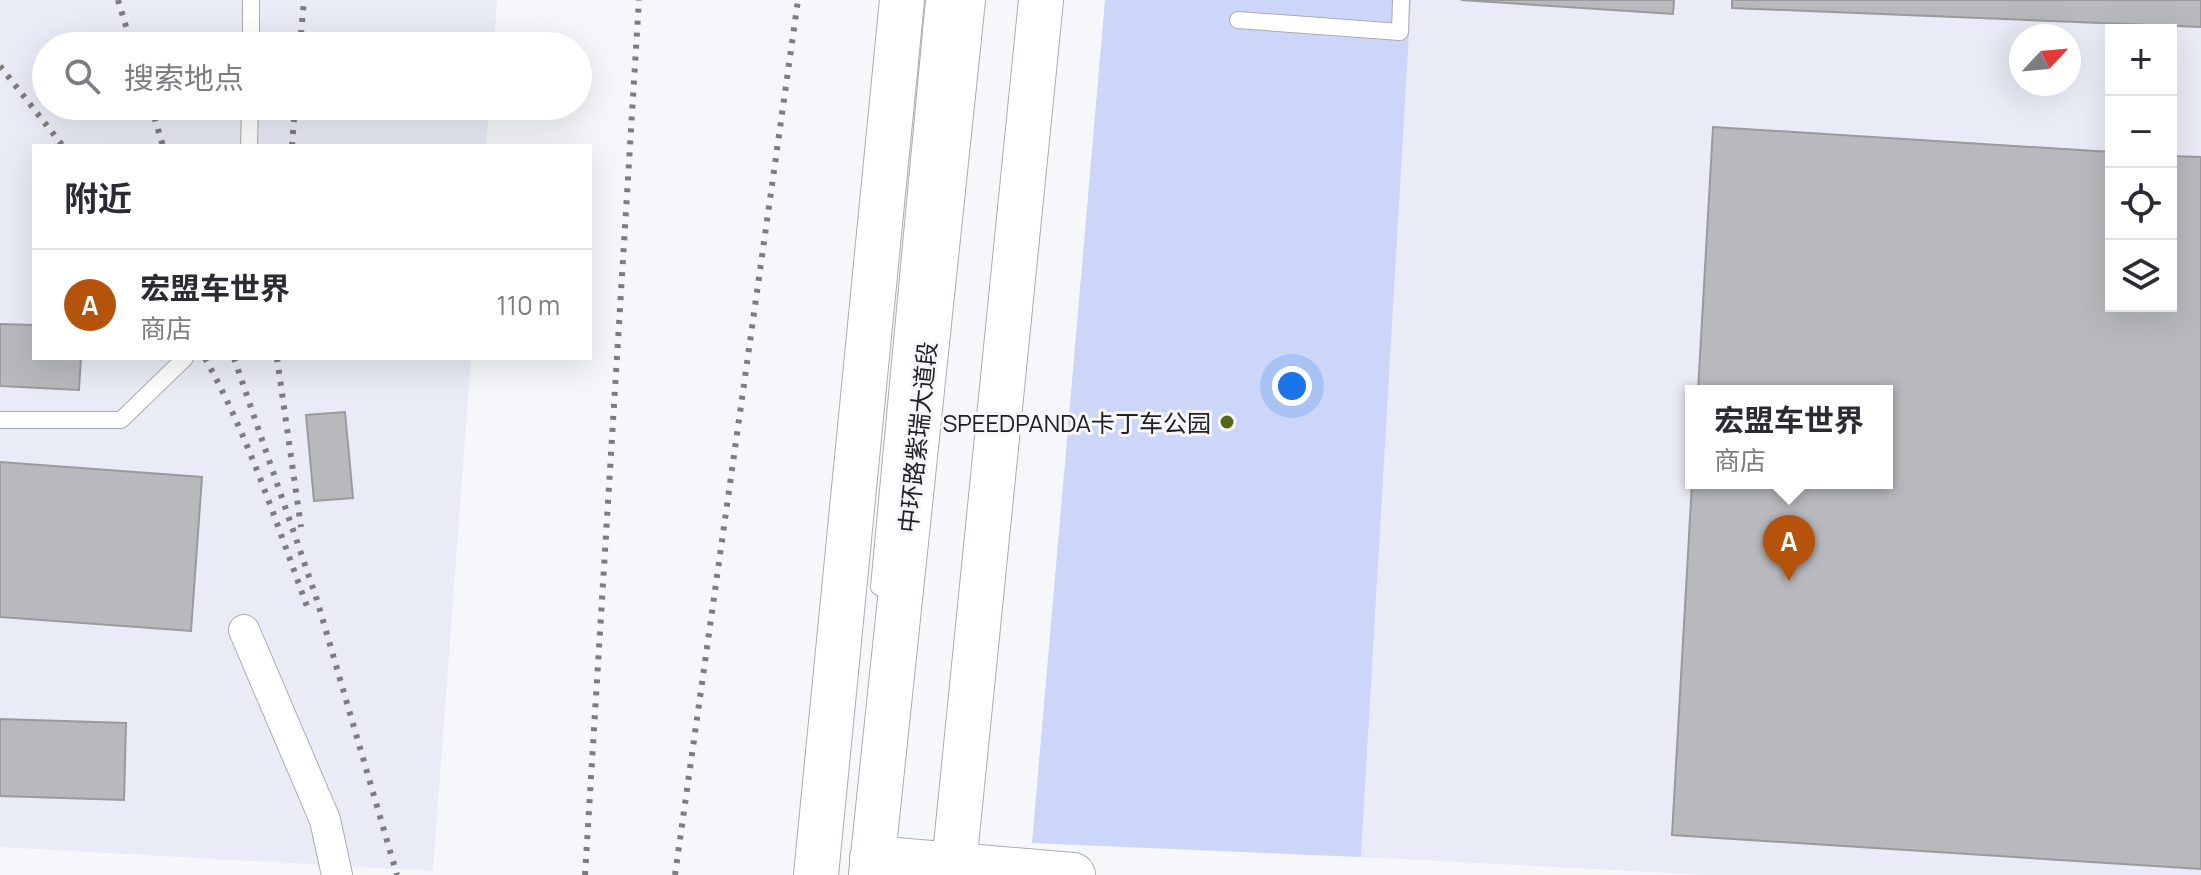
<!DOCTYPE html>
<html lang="zh">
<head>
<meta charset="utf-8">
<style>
	:root { --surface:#fff; --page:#f2f2f3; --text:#2b2b33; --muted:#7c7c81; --line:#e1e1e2; --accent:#b45309 }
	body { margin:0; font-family:Manrope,"Noto Sans SC",sans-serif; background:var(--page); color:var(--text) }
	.controls { position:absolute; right:24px; top:24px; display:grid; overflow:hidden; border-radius:0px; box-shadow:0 8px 32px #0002 }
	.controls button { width:72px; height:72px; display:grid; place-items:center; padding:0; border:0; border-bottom:2px solid var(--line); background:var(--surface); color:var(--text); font:40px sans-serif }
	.compass { position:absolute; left:2009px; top:24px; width:72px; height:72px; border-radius:50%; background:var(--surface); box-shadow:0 8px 32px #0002; rotate:64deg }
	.you { position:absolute; left:1292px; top:386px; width:28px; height:28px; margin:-20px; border:6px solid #fff; border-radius:50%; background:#1a73e8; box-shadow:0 0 0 12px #1a73e833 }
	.badge { display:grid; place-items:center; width:52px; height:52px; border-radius:50%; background:var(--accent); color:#fff; font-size:26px; font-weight:700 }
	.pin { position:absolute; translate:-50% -66px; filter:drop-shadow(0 2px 4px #0008) }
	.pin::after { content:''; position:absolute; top:42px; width:28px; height:24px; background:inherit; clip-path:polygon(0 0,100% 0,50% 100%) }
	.popup { position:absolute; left:1685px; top:385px; width:208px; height:104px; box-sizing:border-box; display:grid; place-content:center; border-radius:0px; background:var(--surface); filter:drop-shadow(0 2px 6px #0005); font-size:26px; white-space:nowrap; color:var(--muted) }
	.popup b { font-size:30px; color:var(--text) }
	.popup::after { content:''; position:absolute; left:50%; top:100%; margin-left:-16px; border:16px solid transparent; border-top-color:var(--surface) }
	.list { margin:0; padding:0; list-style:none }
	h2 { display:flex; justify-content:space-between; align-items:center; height:104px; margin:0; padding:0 32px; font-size:34px }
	h2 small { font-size:26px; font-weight:400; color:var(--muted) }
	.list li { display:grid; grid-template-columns:52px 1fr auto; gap:24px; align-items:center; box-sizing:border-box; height:112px; padding:0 32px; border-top:2px solid var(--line) }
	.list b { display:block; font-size:30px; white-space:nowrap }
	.list p { margin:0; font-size:26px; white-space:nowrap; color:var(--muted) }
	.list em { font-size:26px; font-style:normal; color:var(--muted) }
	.icon { flex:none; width:44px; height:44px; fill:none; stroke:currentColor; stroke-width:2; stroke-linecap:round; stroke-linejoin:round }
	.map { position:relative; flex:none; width:2201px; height:875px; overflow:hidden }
	.search { position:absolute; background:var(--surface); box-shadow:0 8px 32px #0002; left:32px; top:32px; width:560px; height:88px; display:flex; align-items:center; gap:20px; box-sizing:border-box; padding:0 28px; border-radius:44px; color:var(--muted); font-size:30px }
	.panel { position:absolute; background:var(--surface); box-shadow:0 8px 32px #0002; left:32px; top:144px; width:560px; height:216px; border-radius:0px }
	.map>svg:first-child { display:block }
	.built { fill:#e9ecf7; fill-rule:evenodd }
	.green { fill:#ccd6f8 }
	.building { fill:#b8b9bd; stroke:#999a9e; stroke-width:2 }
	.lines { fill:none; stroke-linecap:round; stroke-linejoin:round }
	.service-casing { stroke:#abacb0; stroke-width:18 }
	.minor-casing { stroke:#abacb0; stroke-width:32 }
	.secondary-casing { stroke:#abacb0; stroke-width:46 }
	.primary-casing { stroke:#abacb0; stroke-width:46 }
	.trunk-casing { stroke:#abacb0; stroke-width:46 }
	.service { stroke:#fff; stroke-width:16 }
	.minor { stroke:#fff; stroke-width:30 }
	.secondary { stroke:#fff; stroke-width:44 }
	.primary { stroke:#fff; stroke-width:44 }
	.trunk { stroke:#fff; stroke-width:44 }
	.rail { stroke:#7d7d80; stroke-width:6; stroke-dasharray:4 8; stroke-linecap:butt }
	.poi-dot { fill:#536917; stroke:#f6f7fb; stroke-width:3 }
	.labels { text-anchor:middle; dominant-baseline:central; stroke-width:6; stroke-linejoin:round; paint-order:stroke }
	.poi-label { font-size:24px; fill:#212123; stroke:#f6f7fb; text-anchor:end }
	.street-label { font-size:24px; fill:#212123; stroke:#f6f7fb }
</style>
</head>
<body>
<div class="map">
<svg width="2201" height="875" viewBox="0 0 2201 875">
	<rect width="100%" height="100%" fill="#f6f7fb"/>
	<g class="built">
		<path d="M 0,0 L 497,0 L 494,46 L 46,46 L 46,106 L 489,106 L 486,146 L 34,146 L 34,358 L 471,358 L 433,871 L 0,847 Z"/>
		<path d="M 1411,0 L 2201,0 L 2201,875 L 1708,875 L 1361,857 ZM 2111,30 L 2171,30 L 2171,306 L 2111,306 ZM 2021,36 L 2069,36 L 2069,84 L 2021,84 ZM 1691,391 L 1887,391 L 1887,483 L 1691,483 Z"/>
	</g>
	<path class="green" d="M 1105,0 L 1411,0 L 1361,857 L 1032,843 Z"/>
	<g class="building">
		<path d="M 1461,0 L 1674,0 L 1673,14 Z"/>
		<path d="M 1732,0 L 2201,0 L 2201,27 L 1732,8 Z"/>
		<path d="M 1713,127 L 2111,152 L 2111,306 L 2171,306 L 2171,156 L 2201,157 L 2201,869 L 1672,835 L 1692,483 L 1887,483 L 1887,391 L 1698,391 Z"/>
		<path d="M 0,324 L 34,325 L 34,358 L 81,358 L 79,390 L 0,386 Z"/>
		<path d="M 345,412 L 353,498 L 314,501 L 306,415 Z"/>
		<path d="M 0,462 L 202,477 L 191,631 L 0,617 Z"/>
		<path d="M 0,719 L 126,723 L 124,800 L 0,796 Z"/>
	</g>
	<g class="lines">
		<defs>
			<g id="service">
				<path d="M 1238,20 L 1400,32 L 1401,0"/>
				<path d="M 251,46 L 251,0"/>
				<path d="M 249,146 L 250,106"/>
				<path d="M 0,420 L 121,420 L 185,358"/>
				<path d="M 879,587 L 934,0"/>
			</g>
			<path id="minor" d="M 244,630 L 325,820 L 337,875"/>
			<path id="secondary" d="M 872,858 L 1073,875"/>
			<g id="primary">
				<path d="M 871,875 L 963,0"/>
				<path d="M 953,875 L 1041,0"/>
			</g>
			<path id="trunk" d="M 816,875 L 902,0"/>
		</defs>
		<use href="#service" class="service-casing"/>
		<use href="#minor" class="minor-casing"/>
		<use href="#secondary" class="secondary-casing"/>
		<use href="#primary" class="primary-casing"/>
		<use href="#trunk" class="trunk-casing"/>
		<use href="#service" class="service"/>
		<use href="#minor" class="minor"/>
		<use href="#secondary" class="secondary"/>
		<use href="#primary" class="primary"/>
		<use href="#trunk" class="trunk"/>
		<g class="rail">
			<path d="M 118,0 L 132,46"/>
			<path d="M 300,46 L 304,0"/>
			<path d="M 0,66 L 63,146"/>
			<path d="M 151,106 L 163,146"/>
			<path d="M 292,146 L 295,106"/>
			<path d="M 205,358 C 249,437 277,525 308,609"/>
			<path d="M 234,358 L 317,600 L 397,875"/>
			<path d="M 277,358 L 301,527"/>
			<path d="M 585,875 L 639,0"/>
			<path d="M 675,875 L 798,0"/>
		</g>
	</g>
	<circle class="poi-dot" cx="1227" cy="422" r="8"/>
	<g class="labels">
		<g class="poi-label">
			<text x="1211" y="422">SPEEDPANDA卡丁车公园</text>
		</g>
		<g class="street-label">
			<text transform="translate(917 437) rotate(-84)">中环路紫瑞大道段</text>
		</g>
	</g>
</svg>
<div class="controls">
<button>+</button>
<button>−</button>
<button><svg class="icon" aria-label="locate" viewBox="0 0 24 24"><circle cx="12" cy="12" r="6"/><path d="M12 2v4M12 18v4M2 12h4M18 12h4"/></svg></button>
<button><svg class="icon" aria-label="layers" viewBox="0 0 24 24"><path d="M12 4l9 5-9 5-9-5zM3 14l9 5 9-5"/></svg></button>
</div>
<svg class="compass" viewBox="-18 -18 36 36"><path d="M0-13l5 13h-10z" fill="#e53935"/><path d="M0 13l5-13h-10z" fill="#7c7c81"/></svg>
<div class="you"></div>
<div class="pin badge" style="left:1789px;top:581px">A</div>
<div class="popup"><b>宏盟车世界</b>商店</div>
<div class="search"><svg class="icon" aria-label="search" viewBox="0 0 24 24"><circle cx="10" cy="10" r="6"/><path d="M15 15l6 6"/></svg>搜索地点</div>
<section class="panel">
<h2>附近<small></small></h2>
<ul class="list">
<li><span class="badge">A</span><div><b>宏盟车世界</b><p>商店</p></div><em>110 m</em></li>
</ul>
</section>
</div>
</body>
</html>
